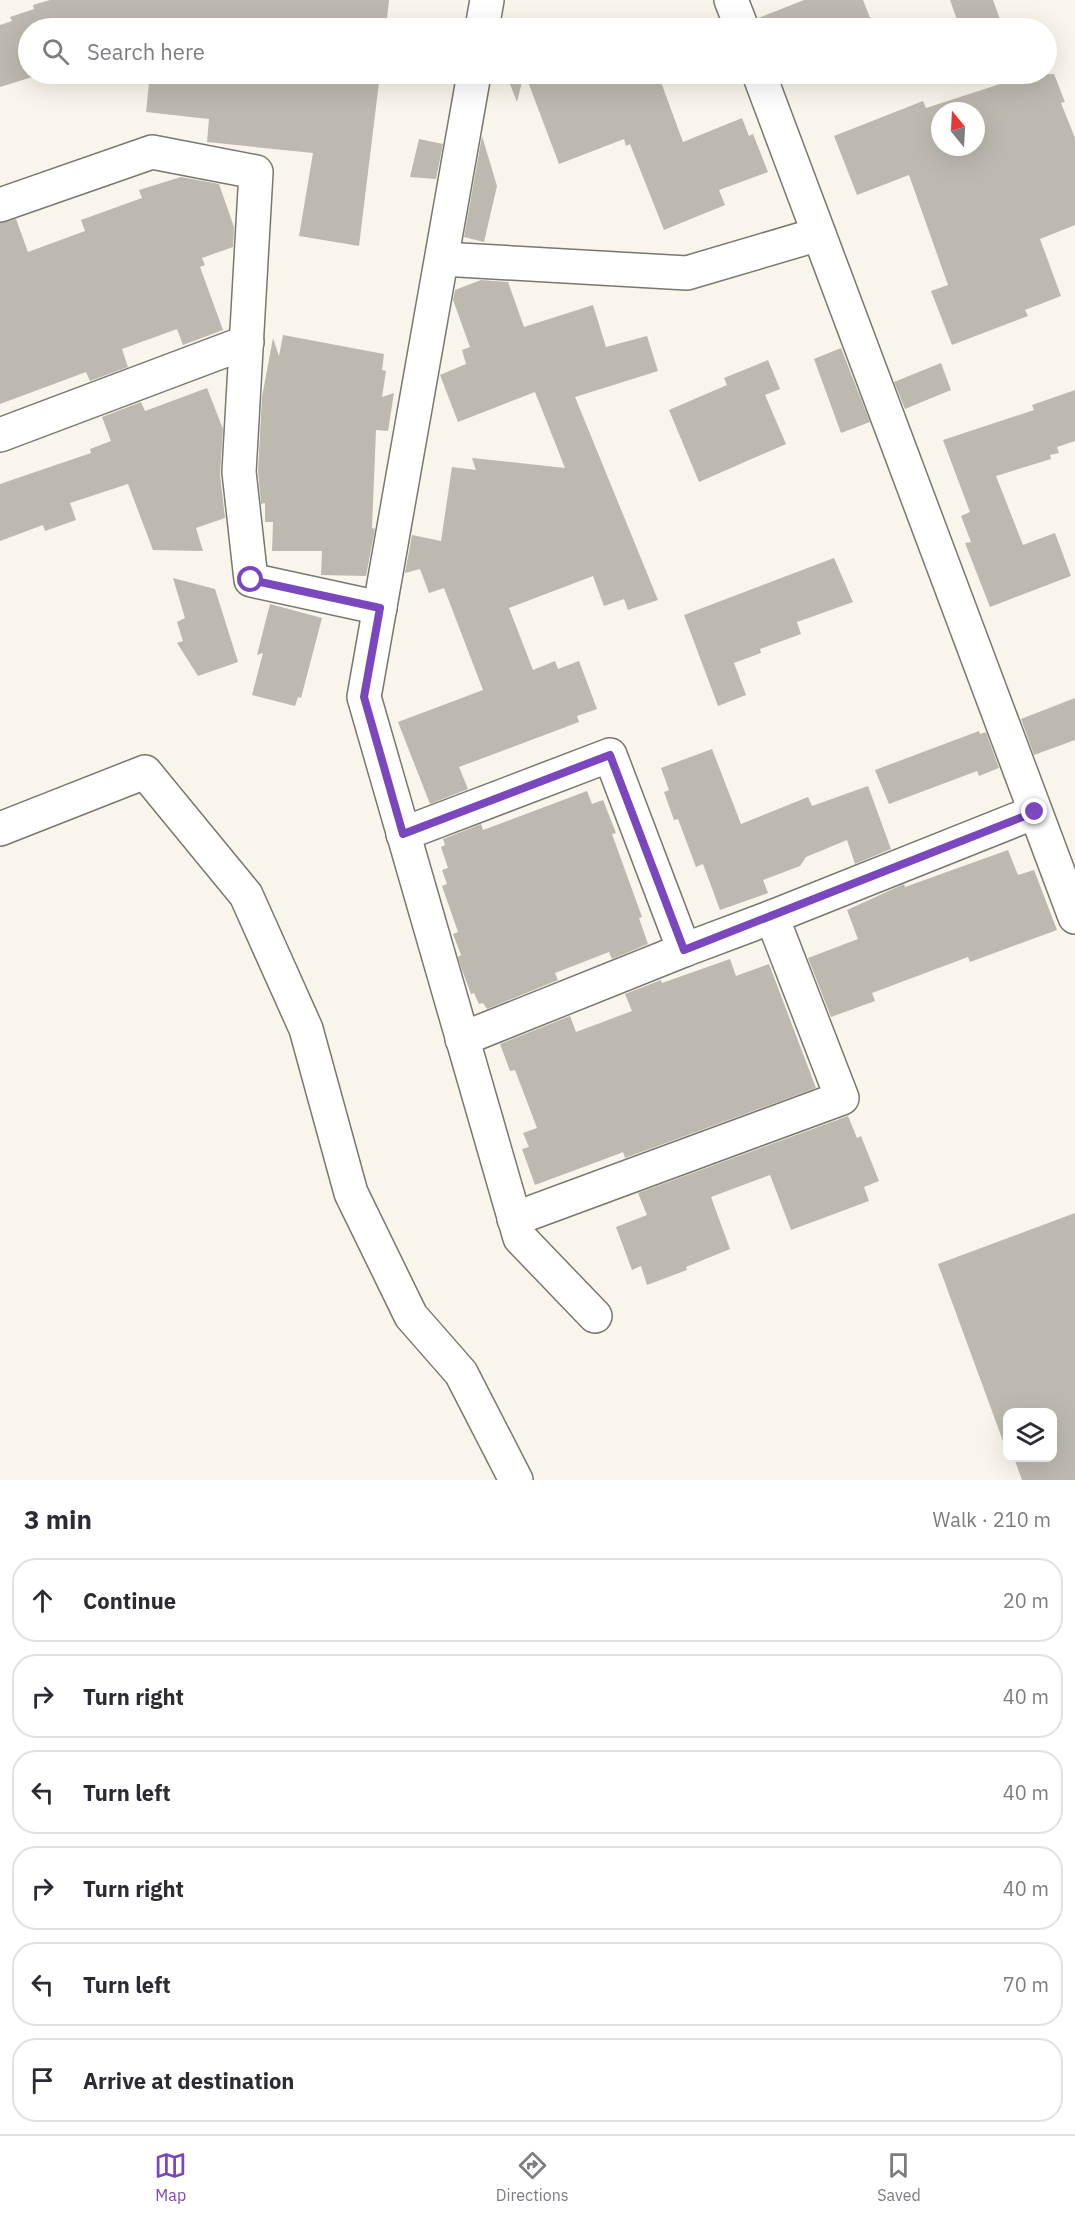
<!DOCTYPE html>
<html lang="en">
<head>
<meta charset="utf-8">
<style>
	:root { --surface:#fff; --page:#f2f2f3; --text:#2b2b33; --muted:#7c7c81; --line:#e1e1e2; --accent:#7a47be }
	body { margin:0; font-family:"IBM Plex Sans",sans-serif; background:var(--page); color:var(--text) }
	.controls { position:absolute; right:18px; bottom:18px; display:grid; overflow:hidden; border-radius:12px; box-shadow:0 6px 24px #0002 }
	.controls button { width:54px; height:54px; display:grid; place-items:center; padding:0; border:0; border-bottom:2px solid var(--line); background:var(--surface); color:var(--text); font:30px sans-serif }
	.compass { position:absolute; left:931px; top:102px; width:54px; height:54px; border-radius:50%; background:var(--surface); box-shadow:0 6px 24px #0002; rotate:342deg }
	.stop { position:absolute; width:18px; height:18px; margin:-14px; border:4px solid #7a47be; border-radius:50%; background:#fff }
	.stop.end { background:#7a47be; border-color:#fff; box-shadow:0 2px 6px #0008 }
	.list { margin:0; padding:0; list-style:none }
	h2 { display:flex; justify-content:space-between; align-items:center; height:78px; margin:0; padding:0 24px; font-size:26px }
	h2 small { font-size:20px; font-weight:400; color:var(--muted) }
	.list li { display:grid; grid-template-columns:39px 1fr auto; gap:18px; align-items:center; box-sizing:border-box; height:84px; margin:0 12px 12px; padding:0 12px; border:2px solid var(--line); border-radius:24px }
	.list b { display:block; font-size:22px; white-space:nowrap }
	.list em { font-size:20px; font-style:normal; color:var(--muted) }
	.icon { flex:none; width:33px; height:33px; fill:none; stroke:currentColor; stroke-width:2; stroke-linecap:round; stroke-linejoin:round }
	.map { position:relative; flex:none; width:1075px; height:1480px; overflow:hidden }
	.search { position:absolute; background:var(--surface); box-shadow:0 6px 24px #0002; left:18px; right:18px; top:18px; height:66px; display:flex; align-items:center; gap:15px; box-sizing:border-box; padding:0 21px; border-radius:33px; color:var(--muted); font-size:22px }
	.sheet { height:654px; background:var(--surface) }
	nav { display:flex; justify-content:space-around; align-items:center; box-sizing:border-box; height:84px; border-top:2px solid var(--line); background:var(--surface); font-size:16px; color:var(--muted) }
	nav a { display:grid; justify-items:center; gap:3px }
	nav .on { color:var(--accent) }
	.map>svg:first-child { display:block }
	.building { fill:#bdb9af; fill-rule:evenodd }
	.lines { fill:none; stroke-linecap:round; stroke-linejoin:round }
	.minor-casing { stroke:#7a776e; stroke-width:36 }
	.minor { stroke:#fff; stroke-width:33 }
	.route { stroke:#7a47be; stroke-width:8 }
</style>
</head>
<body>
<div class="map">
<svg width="1075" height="1480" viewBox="0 0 1075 1480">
	<rect width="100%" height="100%" fill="#f9f5eb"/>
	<g class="building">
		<path d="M 50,0 L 389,0 L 386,28 L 28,28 L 28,74 L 42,74 L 0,87 L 0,25 L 12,21 L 10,17 L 34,9 L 33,5 Z"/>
		<path d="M 804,0 L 863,0 L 874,28 L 760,28 L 758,18 Z"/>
		<path d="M 950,0 L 993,0 L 1003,28 L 960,28 Z"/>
		<path d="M 556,22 L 559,28 L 538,28 Z"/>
		<path d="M 150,74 L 380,74 L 359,246 L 299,236 L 313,153 L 207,142 L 209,119 L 146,112 Z"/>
		<path d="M 506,74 L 524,74 L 517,102 Z"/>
		<path d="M 525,74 L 658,74 L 683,142 L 742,118 L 749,136 L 753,134 L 768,172 L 719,190 L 725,205 L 664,230 L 630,144 L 626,146 L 624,139 L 559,164 Z"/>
		<path d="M 1031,74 L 1054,74 L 1065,102 L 1061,103 L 1075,138 L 1075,225 L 1040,239 L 1061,296 L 1025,310 L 1028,316 L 952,345 L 931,291 L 948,285 L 909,175 L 857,195 L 834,136 L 923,101 L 926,108 ZM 940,111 L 976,111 L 976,147 L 940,147 Z"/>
		<path d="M 482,136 L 497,186 L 484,242 L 464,237 Z"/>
		<path d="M 419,139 L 443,144 L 436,179 L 410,177 Z"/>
		<path d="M 181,177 L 219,184 L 234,227 L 233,247 L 202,258 L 205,265 L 200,267 L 223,330 L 183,345 L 177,329 L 122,349 L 128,367 L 90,381 L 86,372 L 0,404 L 0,223 L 16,219 L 28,252 L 85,231 L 81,220 L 142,198 L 139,190 Z"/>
		<path d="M 481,280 L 508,282 L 524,327 L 593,305 L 606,347 L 647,336 L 658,371 L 575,397 L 658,600 L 628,610 L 624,599 L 604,606 L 593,576 L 509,608 L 533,670 L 555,661 L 558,669 L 579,661 L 597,709 L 577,716 L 579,722 L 459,767 L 468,789 L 430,804 L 398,722 L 483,690 L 444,588 L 429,593 L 420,569 L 405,573 L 412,535 L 441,541 L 452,467 L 476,470 L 472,458 L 565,468 L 535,392 L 458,422 L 440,375 L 466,364 L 462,350 L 470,347 L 453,300 L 455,290 Z"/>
		<path d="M 283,335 L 384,354 L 382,370 L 386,371 L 382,397 L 394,393 L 388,431 L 376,430 L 372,528 L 375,529 L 366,576 L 321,575 L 322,551 L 272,551 L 273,522 L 265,522 L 265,503 L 261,504 L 258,471 L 262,397 L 273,338 L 279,356 Z"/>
		<path d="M 841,348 L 870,422 L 841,433 L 814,359 Z"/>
		<path d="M 768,360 L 780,389 L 765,395 L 786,444 L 699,482 L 669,410 L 727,385 L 724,378 Z"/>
		<path d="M 941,363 L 951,390 L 905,409 L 894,382 Z"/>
		<path d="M 207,388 L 223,429 L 220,474 L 225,518 L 196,528 L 203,551 L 153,550 L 128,484 L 70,503 L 76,520 L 45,531 L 43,525 L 0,541 L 0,484 L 91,453 L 90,449 L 111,441 L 102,417 L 141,402 L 145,411 Z"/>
		<path d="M 1075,390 L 1075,441 L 1057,447 L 1059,453 L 1050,455 L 1051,459 L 996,476 L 1023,545 L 1055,533 L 1071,576 L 990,607 L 965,543 L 971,542 L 961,516 L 970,512 L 943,440 L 1034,410 L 1032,405 Z"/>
		<path d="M 834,558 L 853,602 L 797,622 L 801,634 L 760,649 L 761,653 L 734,663 L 746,695 L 718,706 L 684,615 Z"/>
		<path d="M 173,578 L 215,589 L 238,662 L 198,676 L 177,643 L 183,641 L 177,622 L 185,618 Z"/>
		<path d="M 270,604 L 322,618 L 301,698 L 298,697 L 295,706 L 252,695 L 263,653 L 257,655 Z"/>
		<path d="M 1075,698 L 1075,740 L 1034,755 L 1021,719 Z"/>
		<path d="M 979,731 L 980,734 L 986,732 L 999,768 L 979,776 L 977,771 L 889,804 L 875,770 Z"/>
		<path d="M 712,749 L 741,824 L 808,797 L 812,806 L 868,786 L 891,849 L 855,864 L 847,840 L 806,857 L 800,866 L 763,880 L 768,893 L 720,910 L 703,864 L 696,867 L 678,819 L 674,820 L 664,792 L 669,790 L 661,768 Z"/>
		<path d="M 587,791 L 592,804 L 603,800 L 616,833 L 612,834 L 642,917 L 639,918 L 648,944 L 612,959 L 609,952 L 555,973 L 558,980 L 487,1009 L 483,1003 L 479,1004 L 474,993 L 471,994 L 462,970 L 458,957 L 461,955 L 453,934 L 458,932 L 442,886 L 447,884 L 442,870 L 448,868 L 441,847 L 445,845 L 443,839 L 481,824 L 483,830 Z"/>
		<path d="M 1008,850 L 1018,875 L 1034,870 L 1057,930 L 970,962 L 968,957 L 872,993 L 875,1001 L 831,1017 L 808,958 L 858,939 L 847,910 L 904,884 L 905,887 Z"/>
		<path d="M 730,959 L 736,976 L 769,964 L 816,1088 L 625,1158 L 623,1152 L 621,1153 L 535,1185 L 522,1149 L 529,1147 L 523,1133 L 537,1128 L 515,1070 L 510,1071 L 500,1044 L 570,1016 L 576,1032 L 632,1011 L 625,994 L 661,980 L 662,983 Z"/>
		<path d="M 848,1116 L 857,1138 L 861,1136 L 879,1181 L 864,1187 L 869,1201 L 791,1230 L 770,1175 L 711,1197 L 730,1249 L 686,1267 L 687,1270 L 647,1285 L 641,1266 L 632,1270 L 616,1227 L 647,1215 L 638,1193 Z"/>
		<path d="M 1075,1213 L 1075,1480 L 1022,1480 L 1014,1458 L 1053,1458 L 1053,1413 L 1008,1413 L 1007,1452 L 938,1264 Z"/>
	</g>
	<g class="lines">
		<defs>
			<g id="minor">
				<path d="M 731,0 L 742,28"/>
				<path d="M 482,28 L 487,0"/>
				<path d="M 474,74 L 364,697 L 520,1238 L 595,1316"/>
				<path d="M 759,74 L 1075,917"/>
				<path d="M 0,205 L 152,152 L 256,172 L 239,472 L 251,580 L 380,608"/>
				<path d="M 442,259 L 687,273 L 819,234"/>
				<path d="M 0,435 L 247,342"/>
				<path d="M 0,829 L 145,772 L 246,895 L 306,1029 L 351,1193 L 411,1316 L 461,1373 L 516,1480"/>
				<path d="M 403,834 L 610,755 L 684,950 L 462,1039"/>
				<path d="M 684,950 L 772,917"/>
				<path d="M 514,1219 L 842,1098 L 772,917 L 1035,812"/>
			</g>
		</defs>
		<use href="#minor" class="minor-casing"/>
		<use href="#minor" class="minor"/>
	</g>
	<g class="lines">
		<path class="route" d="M 251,580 L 380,608 L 364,697 L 403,834 L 610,755 L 684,950 L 1035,812"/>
	</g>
</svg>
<div class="controls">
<button><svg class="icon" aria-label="layers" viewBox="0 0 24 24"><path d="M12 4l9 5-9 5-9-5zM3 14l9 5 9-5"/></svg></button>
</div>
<svg class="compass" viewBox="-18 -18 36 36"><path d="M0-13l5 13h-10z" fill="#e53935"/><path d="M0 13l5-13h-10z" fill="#7c7c81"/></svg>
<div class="stop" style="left:251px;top:580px"></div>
<div class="stop end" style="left:1035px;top:812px"></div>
<div class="search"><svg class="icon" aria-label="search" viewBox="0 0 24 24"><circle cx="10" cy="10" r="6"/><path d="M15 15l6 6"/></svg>Search here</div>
</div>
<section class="sheet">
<h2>3 min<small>Walk · 210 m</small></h2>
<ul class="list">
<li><svg class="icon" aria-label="ahead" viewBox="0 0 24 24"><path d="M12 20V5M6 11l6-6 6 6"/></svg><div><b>Continue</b></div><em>20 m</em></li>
<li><svg class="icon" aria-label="right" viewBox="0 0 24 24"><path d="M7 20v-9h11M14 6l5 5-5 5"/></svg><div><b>Turn right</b></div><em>40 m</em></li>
<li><svg class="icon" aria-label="left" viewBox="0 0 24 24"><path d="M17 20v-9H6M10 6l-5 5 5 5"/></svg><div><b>Turn left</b></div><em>40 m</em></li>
<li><svg class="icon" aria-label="right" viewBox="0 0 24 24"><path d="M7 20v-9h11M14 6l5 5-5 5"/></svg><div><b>Turn right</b></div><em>40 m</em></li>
<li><svg class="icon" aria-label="left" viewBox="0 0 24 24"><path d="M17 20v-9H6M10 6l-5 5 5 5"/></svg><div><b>Turn left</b></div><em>70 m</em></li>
<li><svg class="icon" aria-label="arrive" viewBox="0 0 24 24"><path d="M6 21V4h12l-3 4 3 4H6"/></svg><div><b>Arrive at destination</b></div></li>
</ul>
</section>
<nav>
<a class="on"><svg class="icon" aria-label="map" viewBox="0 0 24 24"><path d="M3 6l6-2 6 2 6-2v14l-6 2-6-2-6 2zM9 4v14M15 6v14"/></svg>Map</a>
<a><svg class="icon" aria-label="directions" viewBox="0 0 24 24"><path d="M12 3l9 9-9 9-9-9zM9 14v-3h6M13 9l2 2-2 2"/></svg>Directions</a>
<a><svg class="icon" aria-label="saved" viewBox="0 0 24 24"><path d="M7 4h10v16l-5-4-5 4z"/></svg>Saved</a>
</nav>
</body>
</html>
